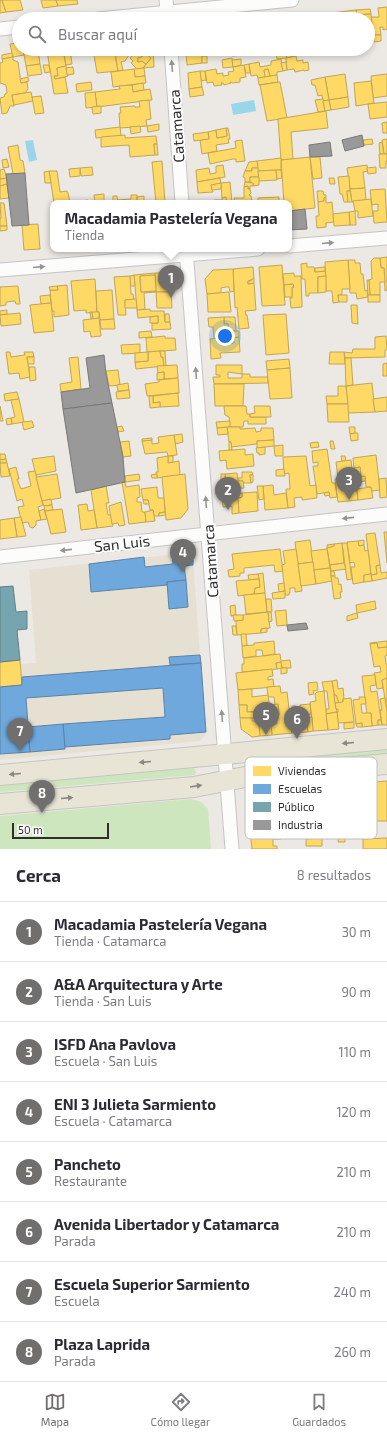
<!DOCTYPE html>
<html lang="es">
<head>
<meta charset="utf-8">
<style>
	:root { --surface:#fff; --page:#f7f7f7; --text:#2b2b33; --muted:#7c7c81; --line:#e1e1e2; --accent:#706f6e }
	body { margin:0; font-family:"Exo 2",sans-serif; background:var(--page); color:var(--text) }
	.scale { position:absolute; left:12px; bottom:10px; width:97px; box-sizing:border-box; padding-left:4px; border:2px solid #2e2e2e; border-top:0; font-size:11px; line-height:14px; white-space:nowrap; color:#2e2e2e; -webkit-text-stroke:3px #fff; paint-order:stroke }
	.you { position:absolute; left:225px; top:336px; width:14px; height:14px; margin:-10px; border:3px solid #fff; border-radius:50%; background:#1a73e8; box-shadow:0 0 0 6px #1a73e833 }
	.badge { display:grid; place-items:center; width:26px; height:26px; border-radius:50%; background:var(--accent); color:#fff; font-size:13px; font-weight:700 }
	.pin { position:absolute; translate:-50% -33px; filter:drop-shadow(0 1px 2px #0008) }
	.pin::after { content:''; position:absolute; top:21px; width:14px; height:12px; background:inherit; clip-path:polygon(0 0,100% 0,50% 100%) }
	.popup { position:absolute; left:50px; top:200px; width:242px; height:52px; box-sizing:border-box; display:grid; place-content:center; border-radius:8px; background:var(--surface); filter:drop-shadow(0 1px 3px #0005); font-size:13px; white-space:nowrap; color:var(--muted) }
	.popup b { font-size:15px; color:var(--text) }
	.popup::after { content:''; position:absolute; left:50%; top:100%; margin-left:-8px; border:8px solid transparent; border-top-color:var(--surface) }
	.list { margin:0; padding:0; list-style:none }
	h2 { display:flex; justify-content:space-between; align-items:center; height:52px; margin:0; padding:0 16px; font-size:17px }
	h2 small { font-size:13px; font-weight:400; color:var(--muted) }
	.list li { display:grid; grid-template-columns:26px 1fr auto; gap:12px; align-items:center; box-sizing:border-box; height:60px; padding:0 16px; border-top:1px solid var(--line) }
	.list b { display:block; font-size:15px; white-space:nowrap }
	.list p { margin:0; font-size:13px; white-space:nowrap; color:var(--muted) }
	.list em { font-size:13px; font-style:normal; color:var(--muted) }
	.icon { flex:none; width:22px; height:22px; fill:none; stroke:currentColor; stroke-width:2; stroke-linecap:round; stroke-linejoin:round }
	.map { position:relative; flex:none; width:387px; height:849px; overflow:hidden }
	.search { position:absolute; background:var(--surface); box-shadow:0 2px 6px #0003; left:12px; right:12px; top:12px; height:44px; display:flex; align-items:center; gap:10px; box-sizing:border-box; padding:0 14px; border-radius:22px; color:var(--muted); font-size:15px }
	.sheet { height:532px; background:var(--surface) }
	nav { display:flex; justify-content:space-around; align-items:center; box-sizing:border-box; height:56px; border-top:1px solid var(--line); background:var(--surface); font-size:11px; color:var(--muted) }
	nav a { display:grid; justify-items:center; gap:2px }
	nav .on { color:var(--accent) }
	.map>svg:first-child { display:block }
	.education { fill:#e6e0d3 }
	.green { fill:#cee6be }
	.water { fill:#99d6ec }
	.homes { fill:#ffd966; stroke:#c0a655; fill-rule:evenodd }
	.schools { fill:#6fa8dc; stroke:#5c83a8 }
	.public { fill:#76a5af; stroke:#608188 }
	.industry { fill:#999; stroke:#797979 }
	.lines { fill:none; stroke-linecap:round; stroke-linejoin:round }
	.minor-casing { stroke:#c5c4c5; stroke-width:15 }
	.primary-casing { stroke:#c6c5c4; stroke-width:22 }
	.minor { stroke:#fcfcfb; stroke-width:13 }
	.primary { stroke:#e8e4d6; stroke-width:20 }
	.oneway { fill:#959594 }
	.oneway2 { fill:#8b8982 }
	.labels { text-anchor:middle; dominant-baseline:central; stroke-width:4; stroke-linejoin:round; paint-order:stroke }
	.street-label { font-size:15px; fill:#2e2e2e; stroke:#fff }
	.key { fill:#fff; stroke:#c0c0c0; stroke-width:1 }
	.key-label { font-size:11px; fill:#2e2e2e }
</style>
</head>
<body>
<div class="map">
<svg width="387" height="849" viewBox="0 0 387 849">
	<rect width="100%" height="100%" fill="#ece8e4"/>
	<path class="education" d="M 186,553 L 193,560 L 206,734 L 200,741 L 0,760 L 0,687 L 22,685 L 20,664 L 36,663 L 29,570 Z"/>
	<g class="green">
		<path d="M 387,747 L 387,756 L 245,768 L 245,761 Z"/>
		<path d="M 194,768 L 196,772 L 195,775 L 194,775 L 0,792 L 0,785 Z"/>
		<path d="M 191,799 L 201,802 L 208,809 L 211,849 L 0,849 L 0,816 Z"/>
	</g>
	<g class="water">
		<path d="M 254,100 L 256,111 L 233,115 L 231,104 Z"/>
		<path d="M 33,140 L 37,160 L 29,162 L 25,141 Z"/>
	</g>
	<g class="homes">
		<path d="M 0,0 L 2,0 L 6,12 L 0,13 Z"/>
		<path d="M 2,0 L 20,0 L 23,10 L 6,12 Z"/>
		<path d="M 41,0 L 56,0 L 58,6 L 43,8 Z"/>
		<path d="M 56,0 L 77,0 L 78,4 L 58,6 Z"/>
		<path d="M 387,7 L 387,29 L 383,30 L 383,27 L 380,27 L 381,35 L 373,35 L 371,17 L 379,17 L 378,8 Z"/>
		<path d="M 370,9 L 371,14 L 357,15 L 356,10 Z"/>
		<path d="M 356,10 L 357,19 L 333,19 L 332,13 Z"/>
		<path d="M 332,13 L 333,19 L 316,19 L 316,14 Z"/>
		<path d="M 371,14 L 373,32 L 368,32 L 368,19 L 357,19 L 357,15 Z"/>
		<path d="M 373,35 L 381,35 L 381,41 L 374,42 Z"/>
		<path d="M 19,43 L 19,49 L 23,49 L 24,55 L 13,57 L 10,44 Z"/>
		<path d="M 23,49 L 38,49 L 40,64 L 26,66 Z"/>
		<path d="M 53,49 L 63,49 L 66,66 L 57,68 L 58,76 L 54,76 L 55,79 L 65,77 L 68,93 L 54,94 L 47,51 Z"/>
		<path d="M 63,49 L 70,49 L 72,64 L 66,65 Z"/>
		<path d="M 93,49 L 114,49 L 118,71 L 97,73 Z"/>
		<path d="M 122,49 L 153,49 L 122,52 Z"/>
		<path d="M 153,49 L 154,67 L 143,68 L 151,58 L 142,50 Z"/>
		<path d="M 186,49 L 209,49 L 186,52 Z"/>
		<path d="M 206,49 L 207,56 L 202,56 L 202,63 L 187,65 L 186,52 Z"/>
		<path d="M 231,49 L 243,49 L 243,55 L 232,56 Z"/>
		<path d="M 257,49 L 271,49 L 271,53 L 263,55 L 262,50 L 257,50 Z"/>
		<path d="M 276,49 L 286,49 L 287,58 L 277,59 Z"/>
		<path d="M 286,49 L 296,49 L 296,56 L 287,58 Z"/>
		<path d="M 142,50 L 145,53 L 142,57 L 138,58 L 138,62 L 142,61 L 146,64 L 143,68 L 137,69 L 131,63 L 133,61 L 130,58 L 136,51 Z"/>
		<path d="M 257,50 L 262,50 L 263,55 L 257,55 Z"/>
		<path d="M 127,52 L 129,55 L 125,61 L 121,62 L 123,70 L 118,71 L 115,53 Z"/>
		<path d="M 12,53 L 13,57 L 2,59 L 2,55 Z"/>
		<path d="M 145,53 L 151,58 L 146,64 L 142,61 L 138,62 L 138,58 L 142,57 Z"/>
		<rect x="202" y="56" width="5" height="7"/>
		<path d="M 296,56 L 297,61 L 303,60 L 303,63 L 308,62 L 309,70 L 304,71 L 304,70 L 295,72 L 294,69 L 287,70 L 286,58 Z"/>
		<path d="M 13,57 L 13,60 L 18,62 L 21,83 L 27,82 L 28,89 L 25,93 L 12,95 L 14,106 L 10,106 L 7,113 L 2,114 L 0,98 L 4,97 L 5,94 L 7,93 L 6,85 L 0,83 L 0,63 L 3,62 L 2,59 Z"/>
		<path d="M 232,58 L 233,67 L 223,68 L 222,60 Z"/>
		<path d="M 241,59 L 241,65 L 233,67 L 232,60 Z"/>
		<path d="M 281,59 L 283,71 L 277,72 L 277,75 L 270,76 L 268,69 L 264,70 L 265,77 L 258,78 L 257,75 L 251,76 L 249,64 L 259,62 L 260,67 L 271,65 L 271,61 Z"/>
		<path d="M 286,62 L 287,70 L 283,71 L 281,63 Z"/>
		<path d="M 40,64 L 42,74 L 28,76 L 26,66 Z"/>
		<path d="M 249,64 L 250,73 L 246,73 L 244,65 Z"/>
		<path d="M 43,65 L 49,65 L 50,72 L 45,73 Z"/>
		<path d="M 244,65 L 246,77 L 240,78 L 240,82 L 233,83 L 230,82 L 231,83 L 224,85 L 223,83 L 221,83 L 222,85 L 214,86 L 213,82 L 207,83 L 205,71 L 216,69 L 217,74 L 223,73 L 223,76 L 229,75 L 228,72 L 234,71 L 233,67 Z"/>
		<path d="M 66,66 L 68,76 L 55,79 L 54,76 L 58,76 L 57,68 Z"/>
		<path d="M 73,67 L 74,74 L 67,75 L 66,68 Z"/>
		<path d="M 144,68 L 145,76 L 135,77 L 134,69 Z"/>
		<path d="M 134,69 L 135,77 L 145,76 L 146,83 L 113,87 L 111,72 Z"/>
		<path d="M 268,69 L 270,76 L 265,77 L 264,70 Z"/>
		<path d="M 200,71 L 205,71 L 206,80 L 201,81 Z"/>
		<path d="M 200,71 L 202,87 L 189,89 L 188,73 Z"/>
		<path d="M 345,74 L 348,97 L 329,100 L 325,77 Z"/>
		<path d="M 387,74 L 387,96 L 373,98 L 371,76 Z"/>
		<path d="M 277,75 L 278,82 L 259,85 L 258,78 Z"/>
		<path d="M 28,77 L 29,81 L 21,83 L 20,79 Z"/>
		<path d="M 325,77 L 329,100 L 323,101 L 322,95 L 318,96 L 315,85 L 312,85 L 311,80 Z"/>
		<path d="M 371,81 L 374,103 L 356,106 L 354,83 Z"/>
		<path d="M 91,82 L 92,90 L 77,92 L 76,84 Z"/>
		<path d="M 280,82 L 287,118 L 267,121 L 260,85 Z"/>
		<path d="M 143,83 L 144,90 L 133,92 L 132,85 Z"/>
		<path d="M 132,85 L 133,92 L 150,89 L 152,100 L 97,107 L 95,92 L 120,89 L 119,86 Z"/>
		<path d="M 202,87 L 204,95 L 190,97 L 189,89 Z"/>
		<path d="M 31,92 L 33,101 L 14,105 L 12,95 Z"/>
		<path d="M 95,92 L 97,107 L 86,108 L 85,93 Z"/>
		<path d="M 41,96 L 44,113 L 35,114 L 32,97 Z"/>
		<path d="M 348,97 L 349,107 L 331,110 L 329,100 Z"/>
		<path d="M 323,99 L 325,111 L 318,112 L 315,100 Z"/>
		<path d="M 149,100 L 151,119 L 146,120 L 147,126 L 120,128 L 119,113 L 121,113 L 120,107 L 135,106 L 135,107 L 140,107 L 139,101 Z"/>
		<path d="M 329,100 L 331,110 L 325,111 L 323,101 Z"/>
		<path d="M 387,102 L 387,117 L 370,119 L 368,104 Z"/>
		<path d="M 101,106 L 101,113 L 93,114 L 92,107 Z"/>
		<path d="M 326,111 L 328,128 L 291,132 L 293,159 L 281,160 L 278,119 Z"/>
		<path d="M 387,122 L 387,133 L 383,133 L 382,123 Z"/>
		<path d="M 159,124 L 159,130 L 148,132 L 147,126 Z"/>
		<path d="M 140,126 L 141,132 L 131,134 L 130,127 Z"/>
		<path d="M 120,127 L 121,136 L 96,138 L 95,130 Z"/>
		<path d="M 226,128 L 228,128 L 230,139 L 228,139 L 229,143 L 216,145 L 217,151 L 202,154 L 200,140 L 209,139 L 208,132 L 216,130 L 217,138 L 227,136 Z"/>
		<path d="M 226,128 L 227,136 L 217,138 L 216,130 Z"/>
		<path d="M 208,132 L 209,139 L 194,141 L 193,134 Z"/>
		<path d="M 125,135 L 125,138 L 156,136 L 157,144 L 154,144 L 155,155 L 130,157 L 129,145 L 101,147 L 101,137 Z"/>
		<path d="M 372,139 L 373,144 L 364,145 L 363,140 Z"/>
		<path d="M 387,139 L 387,154 L 384,154 L 382,140 Z"/>
		<path d="M 242,140 L 245,161 L 236,162 L 236,159 L 233,159 L 210,164 L 208,153 L 236,148 L 235,141 Z"/>
		<path d="M 382,142 L 384,154 L 380,154 L 379,143 Z"/>
		<path d="M 154,144 L 157,144 L 158,155 L 155,155 Z"/>
		<path d="M 18,145 L 20,160 L 23,161 L 25,173 L 13,174 L 8,147 Z"/>
		<path d="M 379,154 L 387,154 L 387,161 L 386,161 L 386,168 L 380,168 Z"/>
		<path d="M 310,157 L 315,208 L 289,211 L 289,203 L 284,203 L 281,160 Z"/>
		<path d="M 310,157 L 320,157 L 322,178 L 313,179 Z"/>
		<path d="M 281,158 L 281,170 L 258,171 L 257,161 Z"/>
		<path d="M 7,159 L 9,167 L 3,168 L 2,160 Z"/>
		<path d="M 162,161 L 165,203 L 156,203 L 152,162 Z"/>
		<path d="M 257,161 L 258,168 L 252,168 L 252,171 L 245,171 L 249,162 Z"/>
		<path d="M 223,165 L 225,177 L 197,182 L 196,170 L 209,168 L 210,174 L 216,173 L 216,166 Z"/>
		<path d="M 367,165 L 368,171 L 363,172 L 365,188 L 350,189 L 347,168 Z"/>
		<path d="M 92,167 L 93,175 L 81,176 L 80,168 Z"/>
		<path d="M 376,167 L 376,173 L 368,174 L 367,168 Z"/>
		<path d="M 80,168 L 80,176 L 70,177 L 69,169 Z"/>
		<path d="M 252,168 L 258,168 L 259,177 L 250,177 L 250,182 L 245,182 L 245,178 L 243,177 L 245,171 L 252,171 Z"/>
		<path d="M 4,169 L 7,178 L 0,179 L 0,170 Z"/>
		<path d="M 276,170 L 277,180 L 259,181 L 258,171 Z"/>
		<path d="M 276,170 L 281,170 L 282,178 L 277,179 Z"/>
		<path d="M 49,171 L 57,171 L 60,192 L 67,191 L 68,193 L 70,202 L 54,203 Z"/>
		<path d="M 49,171 L 51,183 L 45,183 L 44,172 Z"/>
		<path d="M 349,176 L 350,191 L 347,191 L 348,202 L 344,202 L 342,194 L 340,194 L 338,177 Z"/>
		<path d="M 250,177 L 259,177 L 259,185 L 253,186 L 253,183 L 250,183 Z"/>
		<path d="M 7,178 L 7,184 L 0,186 L 0,179 Z"/>
		<path d="M 220,178 L 221,183 L 211,185 L 213,192 L 198,193 L 197,182 Z"/>
		<path d="M 329,178 L 334,178 L 335,184 L 330,184 Z"/>
		<path d="M 230,182 L 232,203 L 214,203 L 214,200 L 222,200 L 223,203 L 226,202 L 226,197 L 222,198 L 221,183 Z"/>
		<path d="M 245,182 L 253,183 L 253,186 L 250,186 L 250,189 L 248,189 L 248,186 L 244,187 Z"/>
		<path d="M 221,183 L 221,189 L 212,190 L 211,185 Z"/>
		<path d="M 7,184 L 9,198 L 0,199 L 0,186 Z"/>
		<path d="M 248,186 L 248,189 L 250,189 L 251,193 L 249,195 L 251,196 L 252,202 L 250,203 L 235,203 L 234,198 L 244,198 L 244,187 Z"/>
		<path d="M 365,188 L 366,200 L 352,202 L 350,189 Z"/>
		<path d="M 385,189 L 387,222 L 374,223 L 373,211 L 378,211 L 378,204 L 372,205 L 370,190 Z"/>
		<path d="M 317,191 L 323,191 L 324,195 L 326,195 L 326,197 L 324,198 L 324,201 L 318,202 Z"/>
		<path d="M 347,191 L 350,191 L 352,202 L 348,202 Z"/>
		<path d="M 104,194 L 104,203 L 95,203 L 94,195 Z"/>
		<path d="M 131,195 L 137,195 L 137,203 L 118,203 L 118,200 L 131,199 Z"/>
		<path d="M 113,196 L 117,196 L 118,203 L 104,203 L 104,202 L 113,201 Z"/>
		<path d="M 144,196 L 144,203 L 137,203 L 137,197 Z"/>
		<path d="M 226,197 L 226,202 L 223,203 L 222,198 Z"/>
		<path d="M 279,197 L 279,203 L 258,203 L 258,198 Z"/>
		<path d="M 326,197 L 326,203 L 332,202 L 334,222 L 326,223 L 326,227 L 317,228 L 316,216 L 319,216 L 318,202 L 324,201 L 324,198 Z"/>
		<path d="M 371,199 L 373,216 L 358,218 L 358,211 L 355,211 L 353,201 Z"/>
		<path d="M 88,200 L 88,201 L 73,203 L 73,202 Z"/>
		<path d="M 0,203 L 4,203 L 7,226 L 0,226 L 0,218 L 1,218 Z"/>
		<path d="M 355,211 L 356,225 L 350,225 L 349,212 Z"/>
		<path d="M 349,212 L 350,225 L 334,226 L 333,214 Z"/>
		<path d="M 38,224 L 40,249 L 24,250 L 22,225 Z"/>
		<path d="M 0,226 L 7,226 L 7,230 L 0,231 Z"/>
		<path d="M 387,257 L 387,290 L 385,291 L 384,268 L 381,268 L 380,258 Z"/>
		<path d="M 374,258 L 380,258 L 381,268 L 384,268 L 385,282 L 380,282 L 380,295 L 370,295 L 369,280 L 372,279 L 371,261 Z"/>
		<path d="M 348,260 L 355,260 L 355,263 L 360,263 L 361,274 L 363,274 L 365,291 L 367,290 L 368,297 L 357,299 L 356,293 L 350,293 Z"/>
		<path d="M 348,260 L 350,289 L 342,289 L 342,295 L 338,295 L 339,302 L 333,303 L 332,291 L 326,291 L 325,262 Z"/>
		<path d="M 307,263 L 307,267 L 314,267 L 315,272 L 325,271 L 326,276 L 318,277 L 318,293 L 309,293 L 309,296 L 306,296 L 305,279 L 302,279 L 301,264 Z"/>
		<path d="M 282,265 L 285,305 L 262,306 L 259,267 Z"/>
		<path d="M 253,267 L 254,279 L 248,281 L 248,284 L 254,283 L 256,310 L 245,311 L 246,315 L 247,315 L 249,328 L 239,329 L 237,307 L 235,308 L 233,269 Z"/>
		<path d="M 325,267 L 325,271 L 315,272 L 315,268 Z"/>
		<path d="M 233,269 L 234,291 L 230,292 L 229,287 L 226,287 L 221,288 L 221,293 L 207,294 L 205,279 L 213,270 Z"/>
		<path d="M 155,273 L 155,275 L 140,276 L 141,292 L 156,291 L 156,292 L 144,293 L 145,309 L 137,310 L 134,275 Z"/>
		<path d="M 155,273 L 162,273 L 170,279 L 171,292 L 156,292 Z"/>
		<path d="M 294,273 L 294,276 L 301,276 L 302,307 L 291,308 L 290,298 L 292,298 L 292,287 L 294,287 L 293,284 L 284,285 L 283,274 Z"/>
		<path d="M 134,275 L 135,286 L 130,286 L 130,276 Z"/>
		<path d="M 155,275 L 156,291 L 141,292 L 140,276 Z"/>
		<path d="M 130,276 L 131,294 L 133,294 L 134,300 L 125,300 L 126,315 L 118,315 L 114,277 Z"/>
		<path d="M 326,276 L 326,292 L 318,293 L 318,277 Z"/>
		<path d="M 95,279 L 97,312 L 86,313 L 86,310 L 74,311 L 71,281 Z"/>
		<path d="M 252,279 L 254,279 L 254,283 L 248,284 L 248,281 L 251,281 Z"/>
		<path d="M 367,280 L 369,280 L 370,295 L 368,295 Z"/>
		<path d="M 293,284 L 294,287 L 292,287 L 292,297 L 285,297 L 284,285 Z"/>
		<path d="M 67,285 L 69,315 L 54,317 L 54,311 L 52,311 L 50,290 L 58,290 L 57,286 Z"/>
		<path d="M 18,286 L 20,304 L 16,304 L 15,301 L 6,302 L 6,305 L 0,306 L 0,287 Z"/>
		<path d="M 57,286 L 58,290 L 50,290 L 49,287 Z"/>
		<path d="M 112,290 L 114,319 L 100,320 L 99,312 L 97,312 L 96,291 Z"/>
		<path d="M 156,292 L 171,292 L 172,308 L 157,308 Z"/>
		<path d="M 229,292 L 231,312 L 208,312 L 207,294 Z"/>
		<path d="M 50,295 L 51,303 L 41,304 L 40,296 Z"/>
		<path d="M 338,295 L 347,295 L 347,302 L 339,302 Z"/>
		<rect x="368" y="295" width="12" height="7"/>
		<path d="M 136,299 L 137,308 L 125,308 L 125,300 Z"/>
		<path d="M 51,303 L 54,331 L 34,333 L 30,305 Z"/>
		<path d="M 351,305 L 357,305 L 358,324 L 352,323 Z"/>
		<path d="M 150,309 L 150,311 L 164,311 L 165,322 L 170,322 L 171,329 L 152,330 L 152,323 L 158,323 L 158,316 L 138,318 L 137,310 Z"/>
		<path d="M 7,310 L 7,314 L 0,315 L 0,311 Z"/>
		<path d="M 90,312 L 92,312 L 93,319 L 91,319 Z"/>
		<path d="M 92,312 L 99,312 L 99,318 L 93,319 Z"/>
		<path d="M 20,313 L 21,324 L 1,326 L 0,315 Z"/>
		<path d="M 165,314 L 169,314 L 170,322 L 165,322 Z"/>
		<path d="M 286,314 L 289,353 L 266,355 L 263,315 Z"/>
		<path d="M 158,316 L 158,323 L 150,323 L 150,317 Z"/>
		<path d="M 224,317 L 235,317 L 236,331 L 233,331 L 234,338 L 229,338 L 228,324 L 224,324 Z"/>
		<path d="M 224,317 L 224,324 L 228,324 L 229,338 L 214,339 L 213,327 L 209,327 L 208,318 Z"/>
		<path d="M 99,318 L 101,336 L 91,337 L 90,331 L 84,332 L 83,320 Z"/>
		<path d="M 114,319 L 115,329 L 101,329 L 100,320 Z"/>
		<path d="M 151,331 L 152,337 L 139,338 L 139,332 Z"/>
		<path d="M 233,331 L 239,331 L 239,337 L 234,338 Z"/>
		<path d="M 165,336 L 165,338 L 175,338 L 176,350 L 147,352 L 146,338 Z"/>
		<path d="M 386,336 L 387,350 L 385,350 L 385,357 L 345,358 L 344,352 L 352,353 L 353,349 L 375,349 L 375,337 Z"/>
		<path d="M 239,337 L 240,352 L 220,353 L 221,358 L 211,359 L 210,339 L 224,338 L 225,344 L 234,343 L 234,338 Z"/>
		<path d="M 140,344 L 140,353 L 122,354 L 121,345 Z"/>
		<path d="M 160,351 L 161,357 L 163,357 L 164,366 L 136,369 L 135,362 L 148,361 L 148,352 Z"/>
		<path d="M 160,351 L 165,351 L 166,366 L 164,366 L 163,357 L 161,357 Z"/>
		<path d="M 6,352 L 10,352 L 11,357 L 25,355 L 24,352 L 33,352 L 34,357 L 27,357 L 30,377 L 20,379 L 19,373 L 9,374 Z"/>
		<path d="M 148,352 L 148,361 L 135,362 L 135,353 Z"/>
		<path d="M 330,352 L 344,352 L 345,364 L 329,364 Z"/>
		<path d="M 27,357 L 34,357 L 34,364 L 28,364 Z"/>
		<path d="M 78,357 L 81,389 L 61,392 L 60,384 L 72,382 L 69,358 Z"/>
		<path d="M 345,358 L 351,358 L 353,385 L 346,386 Z"/>
		<path d="M 289,359 L 290,368 L 267,370 L 266,361 Z"/>
		<path d="M 387,363 L 387,376 L 383,376 L 383,364 Z"/>
		<path d="M 177,365 L 178,378 L 164,379 L 164,372 L 158,373 L 157,366 Z"/>
		<path d="M 216,365 L 242,365 L 242,374 L 250,374 L 250,377 L 268,377 L 268,383 L 214,384 L 213,377 L 220,377 L 220,375 L 216,375 ZM 228,372 L 242,374 L 242,378 L 228,378 Z"/>
		<path d="M 29,367 L 35,367 L 36,380 L 30,381 Z"/>
		<path d="M 290,368 L 292,398 L 270,399 L 267,370 Z"/>
		<path d="M 118,370 L 120,385 L 109,386 L 106,371 Z"/>
		<path d="M 164,372 L 164,379 L 157,380 L 157,373 Z"/>
		<path d="M 178,378 L 179,393 L 147,396 L 145,384 L 159,382 L 159,380 Z"/>
		<path d="M 128,383 L 129,390 L 118,391 L 117,385 Z"/>
		<path d="M 372,383 L 375,412 L 348,413 L 346,386 Z"/>
		<path d="M 214,384 L 244,384 L 243,406 L 215,406 Z"/>
		<path d="M 338,386 L 346,386 L 348,404 L 327,404 L 326,396 L 338,396 Z"/>
		<path d="M 129,390 L 130,398 L 117,399 L 116,392 Z"/>
		<path d="M 17,392 L 19,399 L 5,401 L 4,394 Z"/>
		<path d="M 178,393 L 179,406 L 160,407 L 160,402 L 153,403 L 153,396 Z"/>
		<path d="M 149,396 L 153,396 L 153,403 L 160,402 L 160,407 L 150,408 Z"/>
		<path d="M 387,397 L 387,411 L 375,412 L 373,399 Z"/>
		<path d="M 19,399 L 24,422 L 12,424 L 11,418 L 15,417 L 11,400 Z"/>
		<path d="M 327,404 L 348,404 L 349,422 L 328,422 Z"/>
		<path d="M 0,406 L 3,421 L 0,421 Z"/>
		<path d="M 224,406 L 246,406 L 247,414 L 250,414 L 250,417 L 266,417 L 266,424 L 248,424 L 248,421 L 244,421 L 243,427 L 230,427 L 229,417 L 225,415 Z"/>
		<path d="M 254,406 L 270,406 L 271,417 L 250,417 L 250,414 L 255,413 Z"/>
		<path d="M 11,418 L 12,424 L 7,425 L 6,419 Z"/>
		<path d="M 32,421 L 34,427 L 24,430 L 22,422 Z"/>
		<path d="M 230,421 L 230,427 L 217,428 L 216,422 Z"/>
		<path d="M 122,426 L 124,431 L 118,432 L 117,427 Z"/>
		<path d="M 227,427 L 240,427 L 240,429 L 255,428 L 256,432 L 261,431 L 261,428 L 273,428 L 274,440 L 257,441 L 257,444 L 231,447 L 231,442 L 229,442 Z"/>
		<path d="M 227,427 L 228,434 L 218,435 L 217,428 Z"/>
		<path d="M 349,427 L 355,427 L 355,433 L 350,434 Z"/>
		<path d="M 355,433 L 358,433 L 358,440 L 351,441 L 350,434 Z"/>
		<path d="M 182,434 L 183,442 L 175,444 L 174,435 Z"/>
		<path d="M 174,435 L 177,455 L 168,456 L 167,452 L 145,454 L 142,441 L 152,440 L 152,444 L 159,443 L 158,437 Z"/>
		<path d="M 152,438 L 152,440 L 142,441 L 142,439 Z"/>
		<path d="M 274,440 L 274,446 L 257,448 L 257,441 Z"/>
		<path d="M 129,441 L 131,456 L 123,457 L 120,442 Z"/>
		<path d="M 330,441 L 333,441 L 335,449 L 331,449 Z"/>
		<path d="M 229,442 L 231,442 L 232,450 L 229,450 Z"/>
		<path d="M 318,442 L 319,447 L 311,448 L 310,443 Z"/>
		<path d="M 283,445 L 283,456 L 275,456 L 274,446 Z"/>
		<path d="M 265,447 L 265,454 L 259,455 L 259,453 L 257,453 L 256,448 Z"/>
		<path d="M 245,449 L 245,455 L 253,454 L 254,466 L 227,469 L 226,460 L 220,461 L 219,451 Z"/>
		<path d="M 327,449 L 332,483 L 335,483 L 337,497 L 330,498 L 329,492 L 317,494 L 313,466 L 318,466 L 318,462 L 313,463 L 312,451 Z"/>
		<path d="M 0,454 L 5,454 L 6,459 L 0,460 Z"/>
		<path d="M 376,455 L 380,490 L 372,491 L 371,487 L 366,487 L 365,476 L 361,477 L 360,467 L 354,468 L 353,458 Z"/>
		<path d="M 54,456 L 56,471 L 36,475 L 32,459 Z"/>
		<path d="M 168,456 L 173,456 L 173,462 L 168,463 Z"/>
		<path d="M 168,456 L 168,463 L 179,461 L 180,475 L 157,478 L 156,472 L 158,472 L 157,458 Z"/>
		<path d="M 306,456 L 310,486 L 316,485 L 317,498 L 302,500 L 302,497 L 294,498 L 295,507 L 288,508 L 286,489 L 290,489 L 289,473 L 284,474 L 283,457 Z"/>
		<path d="M 341,456 L 345,456 L 346,461 L 342,462 Z"/>
		<path d="M 6,459 L 7,463 L 0,463 L 0,460 Z"/>
		<path d="M 351,460 L 353,478 L 355,477 L 358,500 L 338,502 L 335,479 L 338,478 L 336,462 Z"/>
		<path d="M 0,463 L 7,463 L 10,476 L 1,477 Z"/>
		<path d="M 16,467 L 19,479 L 17,479 L 21,489 L 31,486 L 28,472 L 35,471 L 43,505 L 38,507 L 41,520 L 36,521 L 36,525 L 33,528 L 30,527 L 28,522 L 22,523 L 18,507 L 24,506 L 22,499 L 17,501 L 9,469 Z"/>
		<path d="M 360,467 L 361,477 L 355,477 L 354,468 Z"/>
		<path d="M 284,469 L 285,476 L 276,476 L 276,470 Z"/>
		<path d="M 242,472 L 252,472 L 253,475 L 250,475 L 251,483 L 243,483 L 243,481 L 238,481 L 238,478 L 242,478 Z"/>
		<path d="M 237,473 L 238,481 L 243,481 L 244,488 L 226,489 L 225,474 Z"/>
		<path d="M 57,474 L 61,498 L 42,501 L 36,477 Z"/>
		<path d="M 139,474 L 140,480 L 125,482 L 125,476 Z"/>
		<path d="M 157,474 L 157,478 L 152,478 L 151,475 Z"/>
		<path d="M 185,474 L 188,509 L 181,518 L 166,520 L 162,477 Z"/>
		<rect x="221" y="474" width="4" height="7"/>
		<path d="M 250,475 L 253,475 L 253,482 L 251,483 Z"/>
		<path d="M 365,476 L 365,481 L 360,482 L 360,477 Z"/>
		<path d="M 386,478 L 387,497 L 380,498 L 379,479 Z"/>
		<path d="M 221,481 L 225,481 L 226,489 L 222,489 Z"/>
		<path d="M 122,482 L 125,482 L 126,487 L 139,485 L 140,497 L 137,498 L 137,502 L 141,502 L 142,512 L 145,512 L 146,522 L 129,524 Z"/>
		<path d="M 273,485 L 274,495 L 286,493 L 288,508 L 265,510 L 263,486 Z"/>
		<path d="M 106,486 L 109,503 L 106,503 L 108,515 L 111,515 L 113,526 L 97,528 L 91,490 Z"/>
		<path d="M 257,486 L 263,486 L 264,499 L 259,500 Z"/>
		<path d="M 157,487 L 158,498 L 164,498 L 165,512 L 159,513 L 159,516 L 154,516 L 153,510 L 150,510 L 148,500 L 143,500 L 141,489 Z"/>
		<path d="M 371,487 L 373,498 L 358,500 L 357,489 Z"/>
		<path d="M 222,489 L 230,489 L 231,498 L 238,498 L 239,513 L 232,514 L 232,506 L 223,507 Z"/>
		<path d="M 230,489 L 233,489 L 233,494 L 237,494 L 238,498 L 231,498 Z"/>
		<path d="M 257,492 L 258,511 L 239,513 L 238,498 L 242,497 L 242,493 Z"/>
		<path d="M 329,492 L 330,495 L 325,496 L 324,493 Z"/>
		<path d="M 242,493 L 242,497 L 238,498 L 237,494 Z"/>
		<path d="M 51,499 L 52,505 L 44,506 L 42,501 Z"/>
		<path d="M 143,500 L 148,500 L 149,504 L 144,504 Z"/>
		<path d="M 121,502 L 125,525 L 119,526 L 118,523 L 112,524 L 109,506 Z"/>
		<path d="M 87,504 L 88,511 L 94,510 L 97,528 L 81,530 L 78,505 Z"/>
		<path d="M 52,505 L 53,510 L 45,511 L 44,506 Z"/>
		<path d="M 44,509 L 47,519 L 41,520 L 39,511 Z"/>
		<path d="M 62,509 L 66,532 L 51,534 L 45,511 Z"/>
		<path d="M 153,510 L 155,521 L 146,522 L 145,512 Z"/>
		<path d="M 165,512 L 166,515 L 159,516 L 159,513 Z"/>
		<path d="M 21,517 L 26,536 L 17,537 L 14,518 Z"/>
		<path d="M 14,518 L 17,537 L 0,539 L 0,520 Z"/>
		<path d="M 384,532 L 387,532 L 387,563 Z"/>
		<path d="M 375,533 L 380,565 L 376,566 L 377,574 L 371,575 L 366,534 Z"/>
		<path d="M 310,540 L 313,562 L 298,564 L 295,542 Z"/>
		<path d="M 364,540 L 364,545 L 359,546 L 358,541 Z"/>
		<path d="M 358,541 L 359,546 L 364,545 L 365,551 L 368,550 L 371,574 L 364,575 L 364,582 L 353,584 L 351,567 L 355,567 L 354,562 L 350,563 L 347,542 Z"/>
		<path d="M 342,543 L 347,543 L 352,579 L 347,580 Z"/>
		<path d="M 342,543 L 344,563 L 330,565 L 327,548 L 334,546 L 334,544 Z"/>
		<path d="M 334,544 L 334,546 L 327,548 L 327,545 Z"/>
		<path d="M 280,549 L 283,571 L 275,572 L 274,565 L 244,568 L 244,573 L 240,573 L 240,576 L 229,577 L 228,570 L 234,569 L 232,554 Z"/>
		<path d="M 296,549 L 302,591 L 295,592 L 295,588 L 290,588 L 290,593 L 289,593 L 289,595 L 285,595 L 282,565 L 285,564 L 283,551 Z"/>
		<path d="M 327,549 L 330,568 L 314,570 L 311,551 Z"/>
		<path d="M 313,562 L 316,584 L 301,586 L 298,564 Z"/>
		<path d="M 344,563 L 346,569 L 331,571 L 330,565 Z"/>
		<path d="M 380,565 L 381,573 L 387,572 L 387,578 L 372,581 L 371,575 L 377,574 L 376,566 Z"/>
		<path d="M 330,568 L 332,581 L 316,584 L 314,570 Z"/>
		<path d="M 331,571 L 334,571 L 335,576 L 331,576 Z"/>
		<path d="M 263,573 L 265,593 L 254,594 L 255,588 L 260,587 L 258,574 Z"/>
		<path d="M 258,574 L 259,579 L 249,580 L 248,575 Z"/>
		<path d="M 371,574 L 372,581 L 364,582 L 364,575 Z"/>
		<path d="M 331,576 L 335,576 L 335,578 L 338,578 L 339,585 L 341,584 L 342,592 L 340,592 L 341,598 L 334,599 Z"/>
		<path d="M 259,579 L 260,587 L 255,588 L 254,594 L 238,596 L 236,581 Z"/>
		<path d="M 284,583 L 285,591 L 279,592 L 278,584 Z"/>
		<path d="M 285,591 L 285,598 L 273,599 L 272,593 Z"/>
		<path d="M 265,593 L 267,612 L 246,614 L 244,595 Z"/>
		<path d="M 266,599 L 271,599 L 272,612 L 267,612 Z"/>
		<path d="M 375,601 L 376,609 L 357,613 L 356,605 Z"/>
		<path d="M 235,605 L 236,615 L 231,616 L 230,606 Z"/>
		<path d="M 286,610 L 287,625 L 277,626 L 275,611 Z"/>
		<path d="M 268,612 L 270,628 L 261,629 L 261,633 L 237,635 L 236,621 L 243,620 L 243,615 Z"/>
		<path d="M 268,612 L 271,612 L 272,621 L 269,622 Z"/>
		<path d="M 357,613 L 358,618 L 347,621 L 347,616 Z"/>
		<path d="M 233,615 L 243,615 L 243,620 L 234,621 Z"/>
		<path d="M 232,626 L 236,626 L 237,635 L 233,635 Z"/>
		<path d="M 267,628 L 267,632 L 261,633 L 261,629 Z"/>
		<path d="M 241,634 L 246,634 L 247,645 L 242,646 Z"/>
		<path d="M 274,641 L 275,654 L 263,656 L 262,650 L 256,650 L 256,656 L 243,658 L 242,646 L 254,645 L 254,643 Z"/>
		<path d="M 387,641 L 387,647 L 378,648 L 377,643 L 370,644 L 370,643 Z"/>
		<path d="M 377,643 L 378,648 L 387,647 L 387,655 L 385,656 L 386,664 L 387,664 L 387,678 L 382,680 L 383,688 L 377,689 L 374,673 L 381,672 L 380,666 L 374,667 L 370,644 Z"/>
		<path d="M 280,654 L 281,661 L 290,660 L 291,668 L 282,668 L 281,662 L 276,663 L 277,669 L 242,672 L 242,664 L 244,664 L 244,658 Z"/>
		<path d="M 20,660 L 22,685 L 0,687 L 0,662 Z"/>
		<path d="M 281,662 L 282,668 L 277,669 L 276,663 Z"/>
		<path d="M 281,668 L 287,668 L 287,673 L 281,674 Z"/>
		<path d="M 272,669 L 273,676 L 268,677 L 268,680 L 273,679 L 274,687 L 238,690 L 236,673 Z"/>
		<path d="M 375,675 L 376,685 L 370,686 L 371,692 L 377,691 L 381,720 L 378,720 L 378,725 L 372,726 L 371,713 L 367,714 L 362,676 Z"/>
		<path d="M 387,678 L 387,712 L 382,680 Z"/>
		<path d="M 337,680 L 338,689 L 343,688 L 344,699 L 343,699 L 343,702 L 339,703 L 336,695 L 334,695 L 332,681 Z"/>
		<path d="M 332,681 L 337,712 L 326,714 L 326,709 L 329,709 L 327,691 L 324,691 L 322,682 Z"/>
		<path d="M 317,682 L 318,690 L 313,691 L 314,694 L 309,695 L 308,683 Z"/>
		<path d="M 280,686 L 281,693 L 287,692 L 292,733 L 272,735 L 271,724 L 277,724 L 276,715 L 279,715 L 278,704 L 275,705 L 274,697 L 268,697 L 267,687 Z"/>
		<path d="M 252,689 L 252,697 L 268,695 L 270,710 L 247,712 L 247,705 L 239,705 L 238,690 Z"/>
		<path d="M 324,691 L 328,730 L 313,731 L 310,702 L 316,701 L 315,694 L 317,692 Z"/>
		<path d="M 334,695 L 336,695 L 339,703 L 335,703 Z"/>
		<path d="M 359,697 L 365,697 L 366,704 L 361,704 L 362,713 L 371,713 L 372,726 L 362,727 L 362,723 L 356,724 L 353,700 L 360,699 Z"/>
		<path d="M 351,698 L 354,722 L 338,723 L 337,713 L 338,712 L 338,709 L 336,709 L 335,703 L 343,702 L 343,699 Z"/>
		<path d="M 385,698 L 387,712 L 387,725 L 382,725 L 380,710 L 382,710 L 380,699 Z"/>
		<path d="M 278,704 L 279,715 L 270,716 L 269,705 Z"/>
		<path d="M 310,704 L 311,714 L 305,715 L 305,713 L 298,715 L 296,707 L 300,707 L 300,705 Z"/>
		<path d="M 239,705 L 247,705 L 247,712 L 255,712 L 256,718 L 240,718 Z"/>
		<path d="M 292,706 L 296,706 L 298,715 L 305,713 L 308,732 L 292,733 L 290,719 L 298,719 L 297,715 L 293,715 Z"/>
		<path d="M 337,712 L 339,729 L 328,730 L 326,714 Z"/>
		<path d="M 312,717 L 313,731 L 308,732 L 306,718 Z"/>
		<path d="M 240,718 L 252,718 L 252,721 L 259,721 L 260,736 L 252,737 L 241,729 Z"/>
		<path d="M 378,720 L 381,720 L 382,725 L 378,725 Z"/>
		<path d="M 354,722 L 354,728 L 344,729 L 344,723 Z"/>
		<path d="M 362,723 L 362,727 L 357,727 L 356,724 Z"/>
		<path d="M 271,724 L 272,735 L 260,736 L 259,725 Z"/>
		<path d="M 387,781 L 387,821 L 363,821 L 363,783 Z"/>
		<path d="M 357,784 L 358,809 L 344,809 L 344,785 Z"/>
		<path d="M 324,787 L 324,798 L 320,798 L 319,790 L 312,791 L 313,798 L 299,800 L 298,789 Z"/>
		<path d="M 298,789 L 300,820 L 289,820 L 289,824 L 284,824 L 285,837 L 281,838 L 277,791 Z"/>
		<path d="M 319,790 L 320,798 L 324,798 L 324,810 L 320,810 L 322,838 L 306,839 L 304,798 L 313,798 L 312,791 Z"/>
		<path d="M 269,792 L 270,800 L 266,800 L 266,807 L 260,807 L 260,810 L 249,811 L 248,802 L 256,793 Z"/>
		<path d="M 324,797 L 336,797 L 336,801 L 339,801 L 339,830 L 344,830 L 345,842 L 338,842 L 339,834 L 325,834 L 325,828 L 332,828 L 332,818 L 325,818 Z"/>
		<path d="M 278,803 L 278,809 L 271,809 L 270,804 Z"/>
		<path d="M 271,809 L 278,809 L 279,816 L 272,817 Z"/>
		<path d="M 261,810 L 263,824 L 250,826 L 249,811 Z"/>
		<rect x="325" y="818" width="7" height="10"/>
		<path d="M 289,820 L 300,820 L 300,825 L 284,825 L 284,824 L 289,824 Z"/>
		<path d="M 279,823 L 280,828 L 270,829 L 270,824 Z"/>
		<path d="M 263,824 L 270,824 L 270,829 L 280,828 L 281,839 L 273,839 L 273,846 L 277,846 L 277,849 L 252,849 L 250,830 L 258,830 L 257,825 Z"/>
		<path d="M 257,825 L 258,830 L 250,830 L 250,826 Z"/>
		<path d="M 322,838 L 322,846 L 306,846 L 306,839 Z"/>
		<path d="M 387,838 L 387,849 L 363,849 L 363,839 Z"/>
	</g>
	<g class="schools">
		<path d="M 186,553 L 193,560 L 193,565 L 184,566 L 186,580 L 167,582 L 167,585 L 91,592 L 89,564 L 144,557 L 145,567 L 173,564 L 172,554 Z"/>
		<path d="M 186,580 L 188,607 L 169,609 L 167,582 Z"/>
		<path d="M 200,655 L 201,663 L 170,665 L 169,657 Z"/>
		<path d="M 201,663 L 206,732 L 170,735 L 170,739 L 65,747 L 63,724 L 165,717 L 163,688 L 26,698 L 30,752 L 0,754 L 0,687 L 22,685 L 22,677 Z"/>
		<path d="M 63,724 L 65,749 L 30,752 L 28,727 Z"/>
	</g>
	<path class="public" d="M 13,586 L 16,612 L 27,611 L 27,629 L 17,630 L 20,660 L 0,662 L 0,587 Z"/>
	<g class="industry">
		<path d="M 362,135 L 364,146 L 345,151 L 342,140 Z"/>
		<path d="M 330,142 L 332,156 L 310,157 L 309,145 Z"/>
		<path d="M 25,173 L 29,225 L 12,226 L 6,174 Z"/>
		<path d="M 305,209 L 307,229 L 289,230 L 289,211 Z"/>
		<path d="M 104,355 L 106,374 L 112,403 L 63,409 L 61,392 L 90,388 L 86,358 Z"/>
		<path d="M 112,403 L 123,457 L 125,482 L 76,493 L 63,409 Z"/>
		<path d="M 306,623 L 308,629 L 288,631 L 287,625 Z"/>
	</g>
	<g class="lines">
		<defs>
			<g id="minor">
				<path d="M 166,0 L 168,19"/>
				<path d="M 98,19 L 292,0"/>
				<path d="M 0,29 L 19,27"/>
				<path d="M 171,49 L 182,203"/>
				<path d="M 289,246 L 387,238"/>
				<path d="M 186,249 L 232,849"/>
				<path d="M 0,270 L 258,249"/>
				<path d="M 0,557 L 387,514"/>
			</g>
			<g id="primary">
				<path d="M 0,775 L 387,739"/>
				<path d="M 0,804 L 194,787 L 250,776 L 387,764"/>
			</g>
		</defs>
		<use href="#minor" class="minor-casing"/>
		<use href="#primary" class="primary-casing"/>
		<use href="#minor" class="minor"/>
		<use href="#primary" class="primary"/>
	</g>
	<defs><path id="oneway-solid" d="M-6-.8H1V-3.2L6.5 0L1 3.2V.8H-6Z"/></defs>
	<g class="oneway">
		<use href="#oneway-solid" transform="translate(172 66) rotate(-94)"/>
		<use href="#oneway-solid" transform="translate(328 243) rotate(-5)"/>
		<use href="#oneway-solid" transform="translate(39 267) rotate(-5)"/>
		<use href="#oneway-solid" transform="translate(196 373) rotate(-94)"/>
		<use href="#oneway-solid" transform="translate(206 502) rotate(-94)"/>
		<use href="#oneway-solid" transform="translate(348 518) rotate(174)"/>
		<use href="#oneway-solid" transform="translate(66 550) rotate(174)"/>
		<use href="#oneway-solid" transform="translate(222 716) rotate(-94)"/>
	</g>
	<g class="oneway2">
		<use href="#oneway-solid" transform="translate(348 743) rotate(175)"/>
		<use href="#oneway-solid" transform="translate(145 762) rotate(175)"/>
		<use href="#oneway-solid" transform="translate(15 774) rotate(175)"/>
		<use href="#oneway-solid" transform="translate(196 786) rotate(-9)"/>
		<use href="#oneway-solid" transform="translate(67 798) rotate(-5)"/>
	</g>
	<g class="labels">
		<g class="street-label">
			<text transform="translate(176 126) rotate(-94)">Catamarca</text>
			<text transform="translate(122 543) rotate(-6)">San Luis</text>
			<text transform="translate(210 561) rotate(-94)">Catamarca</text>
		</g>
	</g>
	<rect x="245" y="757" width="132" height="82" rx="6" class="key"/>
	<rect x="253" y="766" width="18" height="10" fill="#ffd966"/>
	<rect x="253" y="784" width="18" height="10" fill="#6fa8dc"/>
	<rect x="253" y="802" width="18" height="10" fill="#76a5af"/>
	<rect x="253" y="820" width="18" height="10" fill="#999"/>
	<g class="key-label">
		<text x="278" y="775">Viviendas</text>
		<text x="278" y="793">Escuelas</text>
		<text x="278" y="811">Público</text>
		<text x="278" y="829">Industria</text>
	</g>
</svg>
<div class="scale">50 m</div>
<div class="you"></div>
<div class="pin badge" style="left:171px;top:298px">1</div>
<div class="popup"><b>Macadamia Pastelería Vegana</b>Tienda</div>
<div class="pin badge" style="left:228px;top:510px">2</div>
<div class="pin badge" style="left:349px;top:500px">3</div>
<div class="pin badge" style="left:183px;top:572px">4</div>
<div class="pin badge" style="left:266px;top:735px">5</div>
<div class="pin badge" style="left:297px;top:739px">6</div>
<div class="pin badge" style="left:20px;top:751px">7</div>
<div class="pin badge" style="left:42px;top:813px">8</div>
<div class="search"><svg class="icon" aria-label="search" viewBox="0 0 24 24"><circle cx="10" cy="10" r="6"/><path d="M15 15l6 6"/></svg>Buscar aquí</div>
</div>
<section class="sheet">
<h2>Cerca<small>8 resultados</small></h2>
<ul class="list">
<li><span class="badge">1</span><div><b>Macadamia Pastelería Vegana</b><p>Tienda · Catamarca</p></div><em>30 m</em></li>
<li><span class="badge">2</span><div><b>A&amp;A Arquitectura y Arte</b><p>Tienda · San Luis</p></div><em>90 m</em></li>
<li><span class="badge">3</span><div><b>ISFD Ana Pavlova</b><p>Escuela · San Luis</p></div><em>110 m</em></li>
<li><span class="badge">4</span><div><b>ENI 3 Julieta Sarmiento</b><p>Escuela · Catamarca</p></div><em>120 m</em></li>
<li><span class="badge">5</span><div><b>Pancheto</b><p>Restaurante</p></div><em>210 m</em></li>
<li><span class="badge">6</span><div><b>Avenida Libertador y Catamarca</b><p>Parada</p></div><em>210 m</em></li>
<li><span class="badge">7</span><div><b>Escuela Superior Sarmiento</b><p>Escuela</p></div><em>240 m</em></li>
<li><span class="badge">8</span><div><b>Plaza Laprida</b><p>Parada</p></div><em>260 m</em></li>
</ul>
</section>
<nav>
<a class="on"><svg class="icon" aria-label="map" viewBox="0 0 24 24"><path d="M3 6l6-2 6 2 6-2v14l-6 2-6-2-6 2zM9 4v14M15 6v14"/></svg>Mapa</a>
<a><svg class="icon" aria-label="directions" viewBox="0 0 24 24"><path d="M12 3l9 9-9 9-9-9zM9 14v-3h6M13 9l2 2-2 2"/></svg>Cómo llegar</a>
<a><svg class="icon" aria-label="saved" viewBox="0 0 24 24"><path d="M7 4h10v16l-5-4-5 4z"/></svg>Guardados</a>
</nav>
</body>
</html>
